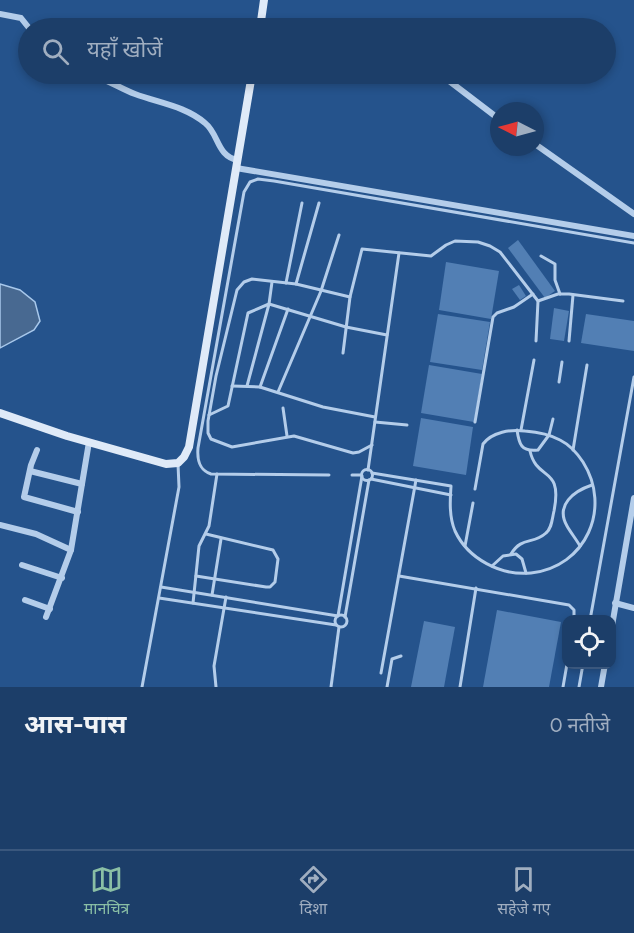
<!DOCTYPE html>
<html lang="hi">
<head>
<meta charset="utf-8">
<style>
	:root { --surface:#1c3e69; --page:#294971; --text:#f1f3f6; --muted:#a0aec0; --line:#3a577d; --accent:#8abfa5 }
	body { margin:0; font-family:Figtree,"Noto Sans Devanagari",sans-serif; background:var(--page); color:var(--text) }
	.controls { position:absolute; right:18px; bottom:18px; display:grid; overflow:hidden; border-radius:12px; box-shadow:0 3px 9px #0003 }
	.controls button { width:54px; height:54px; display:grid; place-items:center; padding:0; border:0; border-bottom:2px solid var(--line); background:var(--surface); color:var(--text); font:30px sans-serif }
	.compass { position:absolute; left:490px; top:102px; width:54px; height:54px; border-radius:50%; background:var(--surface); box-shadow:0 3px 9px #0003; rotate:276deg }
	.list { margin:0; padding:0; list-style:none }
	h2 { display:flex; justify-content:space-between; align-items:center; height:78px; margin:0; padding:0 24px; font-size:26px }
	h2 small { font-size:20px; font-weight:400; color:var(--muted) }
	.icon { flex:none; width:33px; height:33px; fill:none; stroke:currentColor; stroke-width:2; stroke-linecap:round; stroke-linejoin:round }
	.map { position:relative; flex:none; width:634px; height:687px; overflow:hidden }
	.search { position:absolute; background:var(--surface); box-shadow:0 3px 9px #0003; left:18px; right:18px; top:18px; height:66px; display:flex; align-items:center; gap:15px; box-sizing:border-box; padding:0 21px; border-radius:33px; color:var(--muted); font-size:22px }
	.sheet { height:162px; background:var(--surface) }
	nav { display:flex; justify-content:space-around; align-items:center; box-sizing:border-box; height:84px; border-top:2px solid var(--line); background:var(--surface); font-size:16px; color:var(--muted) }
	nav a { display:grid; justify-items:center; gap:3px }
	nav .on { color:var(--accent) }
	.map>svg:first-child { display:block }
	.water { fill:#486991; stroke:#a8c8eb; stroke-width:1.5 }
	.building { fill:#527fb4 }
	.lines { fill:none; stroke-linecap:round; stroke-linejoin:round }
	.lane { stroke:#b4cdea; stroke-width:3 }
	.street { stroke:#b4cdea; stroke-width:6 }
	.secondary { stroke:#dfeaf8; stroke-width:8 }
</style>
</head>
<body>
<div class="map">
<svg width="634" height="687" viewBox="0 0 634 687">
	<rect width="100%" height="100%" fill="#25538c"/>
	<path class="water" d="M 0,284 L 20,290 L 35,302 L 40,321 L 34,330 L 0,348 Z"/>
	<g class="building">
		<path d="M 518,240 L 555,291 L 545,298 L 508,248 Z"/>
		<path d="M 446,262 L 499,271 L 491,319 L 439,310 Z"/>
		<path d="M 519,285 L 526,296 L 520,300 L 512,289 Z"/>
		<path d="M 554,308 L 569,311 L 564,341 L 550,339 Z"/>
		<path d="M 438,314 L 490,322 L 482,370 L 430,362 Z"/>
		<path d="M 586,314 L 634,321 L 634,351 L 581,343 Z"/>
		<path d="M 429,365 L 482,374 L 474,422 L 421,413 Z"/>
		<path d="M 421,418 L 473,427 L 466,475 L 413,466 Z"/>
		<path d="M 497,610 L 561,622 L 549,687 L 483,687 Z"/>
		<path d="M 424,621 L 455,627 L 444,687 L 411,687 Z"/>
	</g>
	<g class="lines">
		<g class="lane">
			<path d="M 541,256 L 555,264 L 555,280 L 560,294"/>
			<path d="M 286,283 L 302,203"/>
			<path d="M 296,284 L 319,203"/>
			<path d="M 350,297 L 296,284 L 252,279 L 244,282 L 237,290 L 216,376 L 208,421 L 208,433 L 211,439 L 232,447 L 294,436 L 353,453 L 359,452 L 372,445"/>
			<path d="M 538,301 L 558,294 L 569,294 L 623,301"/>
			<path d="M 569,341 L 573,295"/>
			<path d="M 343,353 L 350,297 L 362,249 L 431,256 L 446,245 L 455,241 L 478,242 L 490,246 L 500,252 L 538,301 L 536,341"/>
			<path d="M 559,382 L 562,362"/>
			<path d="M 232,386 L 260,387 L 323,407 L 375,417"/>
			<path d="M 247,386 L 269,304 L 272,282"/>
			<path d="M 260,387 L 288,309"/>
			<path d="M 278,392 L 321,291 L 339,235"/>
			<path d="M 283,408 L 287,436"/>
			<path d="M 209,415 L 228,406 L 248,313 L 269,304 L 346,327 L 387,335"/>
			<path d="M 375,422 L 407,425"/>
			<path d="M 475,422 L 493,317 L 497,313 L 514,307 L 533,294"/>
			<path d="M 517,430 C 519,444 521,452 538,450 L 549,435 L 553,419"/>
			<path d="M 521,430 L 534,360"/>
			<path d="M 573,450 L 587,365"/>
			<circle cx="367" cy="475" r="5.5"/>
			<path d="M 368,470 L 399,253"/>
			<path d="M 372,473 L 451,486 C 450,500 449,517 455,531 C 468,559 501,576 531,573 C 586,567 612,508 583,462 C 577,453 570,445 560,440 C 549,434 537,432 525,431 C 511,429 492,432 483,444 L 475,489"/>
			<path d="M 329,475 L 211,474 C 199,470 197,460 198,448 L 244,192 L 250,182 L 258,179 L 274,181 L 634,243"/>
			<path d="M 352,475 L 361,475"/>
			<path d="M 371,479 L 451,495"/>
			<path d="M 465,546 L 473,503"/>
			<path d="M 580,546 C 576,539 571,533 567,526 C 555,505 574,491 592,485"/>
			<path d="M 511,554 C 522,536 533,545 546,533 C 552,528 552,519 554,511 C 563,465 537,482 530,451"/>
			<path d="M 492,566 L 503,556 L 516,554 L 522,559 L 526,573"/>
			<path d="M 196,576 L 266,587 L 270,587 L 275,582 L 278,559 L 273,550 L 206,534"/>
			<path d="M 399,576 L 569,605 L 574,610 L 574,620"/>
			<path d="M 161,587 L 338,616 L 362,476"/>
			<path d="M 212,595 L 221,539"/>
			<path d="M 159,598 L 336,625"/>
			<path d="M 193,603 L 199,546 L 209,526 L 217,474"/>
			<circle cx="341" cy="621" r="6"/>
			<path d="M 345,617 L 369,480"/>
			<path d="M 590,620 L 634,377"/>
			<path d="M 381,673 L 416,480"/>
			<path d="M 142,687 L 179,487 L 178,464"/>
			<path d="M 216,687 L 214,666 L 226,597"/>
			<path d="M 331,687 L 339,627"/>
			<path d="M 387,687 L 392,659 L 401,656"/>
			<path d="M 460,687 L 476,588"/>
			<path d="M 563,687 L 567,664"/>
			<path d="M 579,687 L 583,664"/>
		</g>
		<g class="street">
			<path d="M 0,14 L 21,18 L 29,28"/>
			<path d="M 88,74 C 105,78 119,88 135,94 C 159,103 185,106 205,123 C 219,134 217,157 238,160"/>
			<path d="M 440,74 L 499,119"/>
			<path d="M 535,144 L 634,214"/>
			<path d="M 236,168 L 634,236"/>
			<path d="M 37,450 L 31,465 L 24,497 L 78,512"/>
			<path d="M 30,471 L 82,484"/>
			<path d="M 0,525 L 36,534 L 71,550"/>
			<path d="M 22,565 L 62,578"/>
			<path d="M 25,600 L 50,609"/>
			<path d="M 615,603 L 634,608"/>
			<path d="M 46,617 L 71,550 L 89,442"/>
			<path d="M 612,626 L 634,498"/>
			<path d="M 601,687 L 605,664"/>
		</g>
		<g class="secondary">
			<path d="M 260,28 L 264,0"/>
			<path d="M 0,413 L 67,436 L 166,464 L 178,463 L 184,457 L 189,447 L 252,74"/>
		</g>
	</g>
</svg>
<div class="controls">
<button><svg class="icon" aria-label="locate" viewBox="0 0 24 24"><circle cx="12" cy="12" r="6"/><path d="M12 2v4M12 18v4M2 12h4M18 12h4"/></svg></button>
</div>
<svg class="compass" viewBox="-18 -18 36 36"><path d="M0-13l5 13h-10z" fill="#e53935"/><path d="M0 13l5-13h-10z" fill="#a0aec0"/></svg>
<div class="search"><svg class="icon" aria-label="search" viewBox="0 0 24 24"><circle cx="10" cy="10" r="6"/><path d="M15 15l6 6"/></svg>यहाँ खोजें</div>
</div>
<section class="sheet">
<h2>आस-पास<small>0 नतीजे</small></h2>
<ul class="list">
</ul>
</section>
<nav>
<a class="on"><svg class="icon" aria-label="map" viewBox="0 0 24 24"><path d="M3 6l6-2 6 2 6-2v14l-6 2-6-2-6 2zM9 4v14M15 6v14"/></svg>मानचित्र</a>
<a><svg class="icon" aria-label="directions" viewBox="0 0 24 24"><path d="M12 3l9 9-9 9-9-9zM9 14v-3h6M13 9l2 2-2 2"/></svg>दिशा</a>
<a><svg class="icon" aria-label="saved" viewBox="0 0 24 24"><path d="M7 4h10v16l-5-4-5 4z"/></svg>सहेजे गए</a>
</nav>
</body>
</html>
